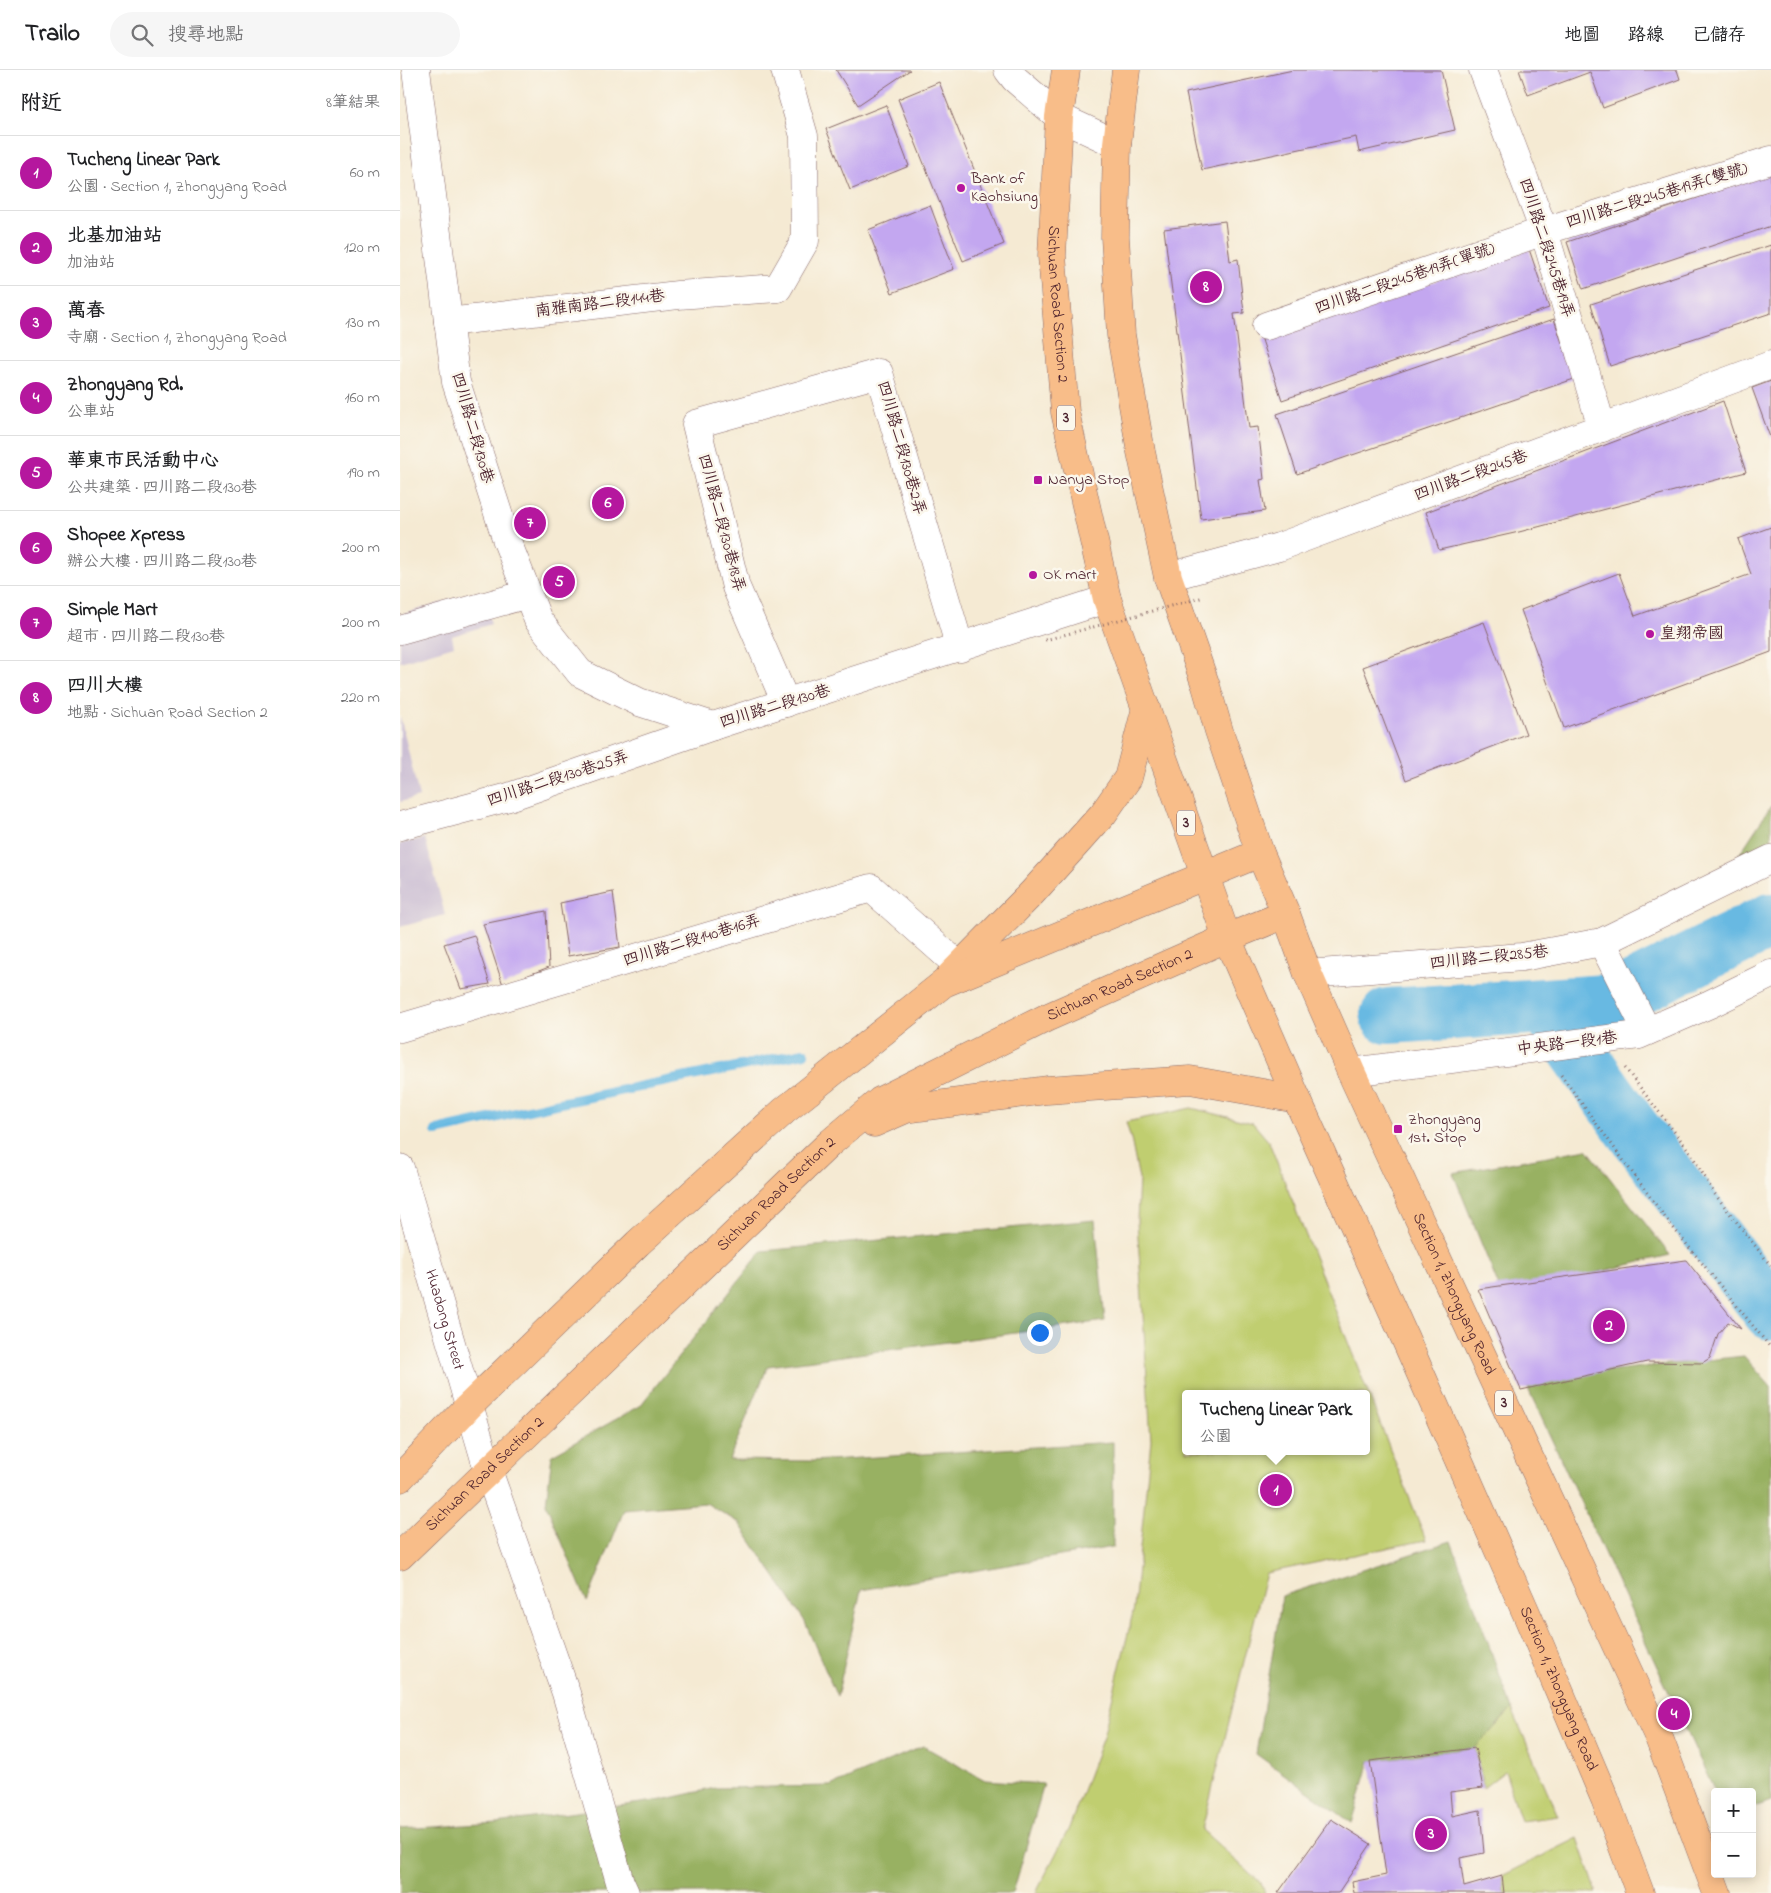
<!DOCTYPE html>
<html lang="zh-TW">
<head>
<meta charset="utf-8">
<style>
	:root { --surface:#fff; --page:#f6f6f6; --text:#202124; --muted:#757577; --line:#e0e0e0; --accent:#b5179e }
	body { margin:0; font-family:"Indie Flower","LXGW WenKai TC",sans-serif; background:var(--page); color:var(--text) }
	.controls { position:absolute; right:15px; bottom:15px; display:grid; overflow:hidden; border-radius:5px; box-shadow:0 2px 12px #0003 }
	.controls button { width:45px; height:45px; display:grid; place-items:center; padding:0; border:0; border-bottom:1px solid var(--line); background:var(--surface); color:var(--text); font:25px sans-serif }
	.you { position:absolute; left:639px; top:1262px; width:18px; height:18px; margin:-12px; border:4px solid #fff; border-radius:50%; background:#1a73e8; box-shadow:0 0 0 8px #1a73e833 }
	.badge { display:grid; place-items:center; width:32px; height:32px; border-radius:50%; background:var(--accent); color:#fff; font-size:16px; font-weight:700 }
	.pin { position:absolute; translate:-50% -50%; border:2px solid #fff; box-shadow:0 1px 5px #0006 }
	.popup { position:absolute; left:782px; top:1320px; width:188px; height:65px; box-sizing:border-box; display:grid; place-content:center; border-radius:5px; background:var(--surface); filter:drop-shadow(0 1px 4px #0005); font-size:16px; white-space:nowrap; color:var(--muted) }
	.popup b { font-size:19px; color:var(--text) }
	.popup::after { content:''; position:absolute; left:50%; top:100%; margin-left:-10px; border:10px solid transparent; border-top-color:var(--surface) }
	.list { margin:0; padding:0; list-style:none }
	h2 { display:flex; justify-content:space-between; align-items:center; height:65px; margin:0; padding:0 20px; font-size:21px }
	h2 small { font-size:16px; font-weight:400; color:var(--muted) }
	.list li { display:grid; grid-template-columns:32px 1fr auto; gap:15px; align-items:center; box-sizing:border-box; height:75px; padding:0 20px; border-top:1px solid var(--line) }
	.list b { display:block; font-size:19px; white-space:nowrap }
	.list p { margin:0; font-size:16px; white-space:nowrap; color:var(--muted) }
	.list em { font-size:16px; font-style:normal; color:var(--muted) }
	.icon { flex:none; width:28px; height:28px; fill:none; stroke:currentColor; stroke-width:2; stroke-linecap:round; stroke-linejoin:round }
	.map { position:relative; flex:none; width:1371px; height:1823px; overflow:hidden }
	header { display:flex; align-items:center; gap:30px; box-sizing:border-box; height:70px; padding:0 25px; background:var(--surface); border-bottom:1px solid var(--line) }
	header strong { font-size:24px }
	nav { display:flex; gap:28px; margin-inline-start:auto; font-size:18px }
	.search { width:350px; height:45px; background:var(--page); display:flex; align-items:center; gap:12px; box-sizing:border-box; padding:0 18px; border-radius:28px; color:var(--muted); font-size:19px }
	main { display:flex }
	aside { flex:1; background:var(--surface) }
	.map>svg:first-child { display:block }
	.industrial { fill:#ccbfd4 }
	.green { fill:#c0ce70; stroke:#85764e; fill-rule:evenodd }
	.forest { fill:#98b162; stroke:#716846 }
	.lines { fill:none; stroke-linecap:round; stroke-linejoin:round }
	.stream { stroke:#67b9e2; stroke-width:10 }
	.river { stroke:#67b9e2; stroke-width:56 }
	.building { fill:#c3a7f0 }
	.minor-casing { stroke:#866666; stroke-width:29 }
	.major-casing { stroke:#866666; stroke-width:29 }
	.path { stroke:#866666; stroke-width:3; stroke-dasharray:1 4; stroke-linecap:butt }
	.minor { stroke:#fff; stroke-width:28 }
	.major { stroke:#f8bd89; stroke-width:28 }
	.path-bridge { stroke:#866666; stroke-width:3; stroke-dasharray:1 4; stroke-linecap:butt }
	.poi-dot { fill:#b5179e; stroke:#fbf7ec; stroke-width:2 }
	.labels { text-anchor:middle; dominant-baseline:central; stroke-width:5; stroke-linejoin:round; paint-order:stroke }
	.shield { fill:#fbf7ec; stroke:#7f6065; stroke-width:1 }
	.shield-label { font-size:15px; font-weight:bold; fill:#4a1f2b }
	.poi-label { font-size:16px; fill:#4a1f2b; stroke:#fbf7ec; text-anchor:start }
	.street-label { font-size:16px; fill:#4a1f2b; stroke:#fbf7ec }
</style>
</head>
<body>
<header>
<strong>Trailo</strong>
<div class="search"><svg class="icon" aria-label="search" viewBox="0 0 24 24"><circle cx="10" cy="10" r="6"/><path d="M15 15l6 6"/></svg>搜尋地點</div>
<nav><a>地圖</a><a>路線</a><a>已儲存</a></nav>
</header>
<main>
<aside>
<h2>附近<small>8筆結果</small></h2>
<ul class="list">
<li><span class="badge">1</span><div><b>Tucheng Linear Park</b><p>公園 · Section 1, Zhongyang Road</p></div><em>60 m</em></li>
<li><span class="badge">2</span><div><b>北基加油站</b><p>加油站</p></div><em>120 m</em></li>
<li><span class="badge">3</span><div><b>萬春</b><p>寺廟 · Section 1, Zhongyang Road</p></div><em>130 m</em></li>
<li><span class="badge">4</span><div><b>Zhongyang Rd.</b><p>公車站</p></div><em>160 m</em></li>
<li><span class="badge">5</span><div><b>華東市民活動中心</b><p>公共建築 · 四川路二段130巷</p></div><em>190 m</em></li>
<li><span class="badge">6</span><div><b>Shopee Xpress</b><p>辦公大樓 · 四川路二段130巷</p></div><em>200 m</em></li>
<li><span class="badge">7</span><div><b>Simple Mart</b><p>超市 · 四川路二段130巷</p></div><em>200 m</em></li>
<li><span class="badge">8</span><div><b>四川大樓</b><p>地點 · Sichuan Road Section 2</p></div><em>220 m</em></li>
</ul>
</aside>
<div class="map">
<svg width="1371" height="1823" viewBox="0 0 1371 1823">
	<rect width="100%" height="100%" fill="#fbf7ec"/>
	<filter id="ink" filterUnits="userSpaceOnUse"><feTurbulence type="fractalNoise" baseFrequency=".02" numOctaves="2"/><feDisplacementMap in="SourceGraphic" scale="10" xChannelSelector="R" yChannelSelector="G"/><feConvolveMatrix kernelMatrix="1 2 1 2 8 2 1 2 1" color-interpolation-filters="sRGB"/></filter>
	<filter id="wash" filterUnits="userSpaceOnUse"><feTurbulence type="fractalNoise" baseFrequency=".0096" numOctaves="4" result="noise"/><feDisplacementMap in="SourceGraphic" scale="20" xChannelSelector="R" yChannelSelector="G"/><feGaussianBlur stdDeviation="1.12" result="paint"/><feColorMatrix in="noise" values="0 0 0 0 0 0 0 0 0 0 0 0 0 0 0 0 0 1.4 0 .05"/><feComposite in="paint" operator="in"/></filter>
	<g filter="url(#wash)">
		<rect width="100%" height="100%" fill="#f5ead3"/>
		<g class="industrial">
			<path d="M 82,521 L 91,554 L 52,566 L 54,576 L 0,592 L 0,545 Z"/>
			<path d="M 0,646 L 19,727 L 0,732 Z"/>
			<path d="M 25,768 L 45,845 L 0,857 L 0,774 Z"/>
		</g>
		<g class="green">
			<path d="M 791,1038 L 853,1053 L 869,1072 L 1026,1470 L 866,1503 L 802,1760 L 862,1814 L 865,1823 L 636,1823 L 669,1758 L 703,1667 L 734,1538 L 751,1370 L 737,1151 L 739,1109 L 731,1069 L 726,1052 ZM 786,1324 L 966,1324 L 966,1381 L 786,1381 Z"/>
			<path d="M 1112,1639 L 1158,1746 L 1121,1751 L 1105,1701 L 1083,1718 L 1075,1678 Z"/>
			<path d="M 1178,1768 L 1197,1823 L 1104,1823 L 1102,1806 Z"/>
		</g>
		<g class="forest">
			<path d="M 1371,736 L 1371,774 L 1333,794 Z"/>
			<path d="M 1187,1079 L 1270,1185 L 1102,1225 L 1053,1103 Z"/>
			<path d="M 695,1150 L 705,1251 L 368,1296 L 329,1390 L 413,1391 L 713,1372 L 713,1477 L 461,1520 L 437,1627 L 404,1550 L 339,1453 L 306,1433 L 224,1440 L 187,1532 L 146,1434 L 152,1385 L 240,1336 L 362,1181 Z"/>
			<path d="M 1344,1286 L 1371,1317 L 1371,1731 L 1352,1738 L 1352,1722 L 1315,1722 L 1124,1310 Z"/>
			<path d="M 1051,1471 L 1112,1639 L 1075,1678 L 970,1691 L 952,1753 L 856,1684 L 882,1526 Z"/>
			<path d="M 523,1676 L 585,1710 L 644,1714 L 613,1823 L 0,1823 L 0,1759 L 97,1753 L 262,1730 L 315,1718 L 431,1716 Z"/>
		</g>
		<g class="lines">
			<path class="stream" d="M 36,1061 L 155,1034 L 404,983"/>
			<g class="river">
				<path d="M 1145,936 L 1207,932 L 1371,851"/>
				<path d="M 988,946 L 1145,936 L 1230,1056 L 1371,1242"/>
			</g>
		</g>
		<g id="blocks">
			<g class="building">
				<path d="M 436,0 L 510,0 L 458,35 Z"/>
				<path d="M 893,0 L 1041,0 L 1055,60 L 959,82 L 956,67 L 802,100 L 786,23 Z"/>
				<path d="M 1119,0 L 1277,0 L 1280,9 L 1203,38 L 1190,2 L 1128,25 Z"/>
				<path d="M 539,12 L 604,174 L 563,191 L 498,29 Z"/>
				<path d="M 486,35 L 509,96 L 450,120 L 426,59 Z"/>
				<path d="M 1371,103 L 1371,156 L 1183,219 L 1167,172 Z"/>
				<path d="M 530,135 L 554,199 L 492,223 L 468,160 Z"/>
				<path d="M 825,151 L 830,191 L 838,189 L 844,243 L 834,244 L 849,358 L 858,357 L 864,409 L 860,410 L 865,441 L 801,449 L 764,159 Z"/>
				<path d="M 1371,175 L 1371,243 L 1210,296 L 1191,234 Z"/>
				<path d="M 1129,179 L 1149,238 L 882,330 L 862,270 Z"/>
				<path d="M 1154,249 L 1174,309 L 897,404 L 877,344 Z"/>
				<path d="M 1371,311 L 1371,370 L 1352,318 Z"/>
				<path d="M 1323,331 L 1346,402 L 1119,462 L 1039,480 L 1026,442 Z"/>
				<path d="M 1371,457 L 1371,582 L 1164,658 L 1121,540 L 1219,503 L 1235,546 L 1351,504 L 1338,469 Z"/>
				<path d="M 1084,552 L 1126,664 L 1006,710 L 963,597 Z"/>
				<path d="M 213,822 L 220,877 L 168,886 L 160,833 Z"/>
				<path d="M 146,841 L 149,897 L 103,915 L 83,854 Z"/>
				<path d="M 74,865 L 90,914 L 61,919 L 44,874 Z"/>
				<path d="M 1286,1190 L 1341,1259 L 1328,1252 L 1318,1264 L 1310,1288 L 1302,1293 L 1247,1292 L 1121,1320 L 1078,1219 Z"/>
				<path d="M 1075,1678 L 1083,1718 L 1050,1722 L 1052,1746 L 1080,1740 L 1084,1783 L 1060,1788 L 1064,1817 L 1102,1806 L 1104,1823 L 954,1823 L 952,1812 L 986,1805 L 970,1691 Z"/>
				<path d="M 931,1749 L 971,1774 L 938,1823 L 878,1823 Z"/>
			</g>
		</g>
	</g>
	<g filter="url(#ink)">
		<use href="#blocks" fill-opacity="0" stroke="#866666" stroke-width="1"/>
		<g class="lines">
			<defs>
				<g id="minor">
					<path d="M 16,0 L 56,312 L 107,471 L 138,550 L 180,603 L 239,632 L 313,656"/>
					<path d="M 608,0 L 615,9 L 659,47 L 717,74"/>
					<path d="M 1083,0 L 1144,161 L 1202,358"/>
					<path d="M 48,252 L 278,225 L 378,218 L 405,171 L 404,66 L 385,0"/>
					<path d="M 866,256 L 1144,161 L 1371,90"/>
					<path d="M 768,507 L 879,477 L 1371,295"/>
					<path d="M 0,560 L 128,524"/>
					<path d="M 386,633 L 336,517 L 296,354 L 479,303 L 560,578"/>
					<path d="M 0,756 L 109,727 L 313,656 L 707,529"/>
					<path d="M 1202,872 L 1247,961"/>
					<path d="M 908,904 L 1122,887 L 1202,872 L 1371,789"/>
					<path d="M 0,958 L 471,818 L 559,896"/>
					<path d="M 951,1002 L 1239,965 L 1310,934 L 1371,904"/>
					<path id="s1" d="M 0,1098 L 88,1400 L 166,1623 L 220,1812 L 225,1823"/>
				</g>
				<g id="major">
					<path id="s2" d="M 666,0 L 659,47 L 652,186 L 665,342 L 707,529 L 827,868 L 897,1029 L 1004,1266 L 1128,1547 L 1205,1729 L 1240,1823"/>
					<path id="s3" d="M 726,0 L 717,74 L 715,167 L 721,265 L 741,382 L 768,507 L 806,616 L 819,661 L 860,783 L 886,844 L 908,904 L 951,1002 L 1259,1668 L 1317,1823"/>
					<path d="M 550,906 L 632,823 L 703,744 L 728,708 L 746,638"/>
					<path d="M 474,1053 L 506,1039 L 647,1020 L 790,1010 L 897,1029"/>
					<path d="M 0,1408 L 68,1337 L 238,1173 L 384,1041 L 544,913 L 860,783"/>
					<path id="s4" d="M 0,1486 L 384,1117 L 430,1073 L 480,1031 L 646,948 L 827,868 L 886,844"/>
				</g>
			</defs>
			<use href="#minor" class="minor-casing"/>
			<use href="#major" class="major-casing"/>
			<g class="path">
				<path d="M 1225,998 L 1290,1082 L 1314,1123 L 1371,1196"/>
				<path d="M 1161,1005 L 1267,1150 L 1371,1278"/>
			</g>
			<use href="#minor" class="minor"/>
			<use href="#major" class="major"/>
			<path class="path-bridge" d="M 645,570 L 804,527"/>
		</g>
	</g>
	<g class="poi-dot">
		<circle cx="561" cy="118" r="5"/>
		<rect x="633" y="405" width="10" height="10" rx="2.5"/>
		<circle cx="633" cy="505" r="5"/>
		<circle cx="1250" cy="564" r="5"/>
		<rect x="993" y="1054" width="10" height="10" rx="2.5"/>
	</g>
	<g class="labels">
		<g class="shield">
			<rect x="657" y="335.5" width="18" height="25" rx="4"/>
			<rect x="777" y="740.5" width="18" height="25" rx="4"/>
			<rect x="1095" y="1320.5" width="18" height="25" rx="4"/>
		</g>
		<g class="shield-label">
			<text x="666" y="348">3</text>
			<text x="786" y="753">3</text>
			<text x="1104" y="1333">3</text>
		</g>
		<g class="poi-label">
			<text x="571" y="109">Bank of<tspan x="571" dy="18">Kaohsiung</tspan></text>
			<text x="648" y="410">Nanya Stop</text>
			<text x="643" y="505">OK mart</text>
			<text x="1260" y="564">皇翔帝國</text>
			<text x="1008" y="1050">Zhongyang<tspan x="1008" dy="18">1st. Stop</tspan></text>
		</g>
		<g class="street-label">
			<text transform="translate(1257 126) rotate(-17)">四川路二段245巷19弄(雙號)</text>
			<text transform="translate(1146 178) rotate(72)">四川路二段245巷19弄</text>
			<text transform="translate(1005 209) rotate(-19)">四川路二段245巷19弄(單號)</text>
			<text transform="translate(200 234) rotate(-7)">南雅南路二段144巷</text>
			<text stroke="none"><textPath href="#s2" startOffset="235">Sichuan Road Section 2</textPath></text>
			<text transform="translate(72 358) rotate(74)">四川路二段130巷</text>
			<text transform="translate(501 378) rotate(74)">四川路二段130巷2弄</text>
			<text transform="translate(1071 406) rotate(-20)">四川路二段245巷</text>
			<text transform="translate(321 453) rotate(75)">四川路二段130巷18弄</text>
			<text transform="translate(375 637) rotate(-17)">四川路二段130巷</text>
			<text transform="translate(158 709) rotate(-18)">四川路二段130巷25弄</text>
			<text transform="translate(292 871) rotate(-17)">四川路二段140巷16弄</text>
			<text transform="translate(1089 888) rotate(-6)">四川路二段285巷</text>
			<text stroke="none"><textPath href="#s4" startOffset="928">Sichuan Road Section 2</textPath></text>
			<text transform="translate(1167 974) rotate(-7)">中央路一段1巷</text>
			<text stroke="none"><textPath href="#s4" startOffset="522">Sichuan Road Section 2</textPath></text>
			<text stroke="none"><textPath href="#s3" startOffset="1285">Section 1, Zhongyang Road</textPath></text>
			<text stroke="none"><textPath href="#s1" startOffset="158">Huadong Street</textPath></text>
			<text stroke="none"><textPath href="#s4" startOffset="118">Sichuan Road Section 2</textPath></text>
			<text stroke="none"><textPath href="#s2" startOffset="1715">Section 1, Zhongyang Road</textPath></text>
		</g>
	</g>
</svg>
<div class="controls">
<button>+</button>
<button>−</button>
</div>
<div class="you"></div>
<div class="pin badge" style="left:876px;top:1420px">1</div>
<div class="popup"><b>Tucheng Linear Park</b>公園</div>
<div class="pin badge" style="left:1209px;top:1256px">2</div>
<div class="pin badge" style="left:1031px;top:1764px">3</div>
<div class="pin badge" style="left:1274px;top:1644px">4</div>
<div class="pin badge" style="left:159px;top:512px">5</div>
<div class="pin badge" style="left:208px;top:433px">6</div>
<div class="pin badge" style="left:130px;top:453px">7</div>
<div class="pin badge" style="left:806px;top:217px">8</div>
</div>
</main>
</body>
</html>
